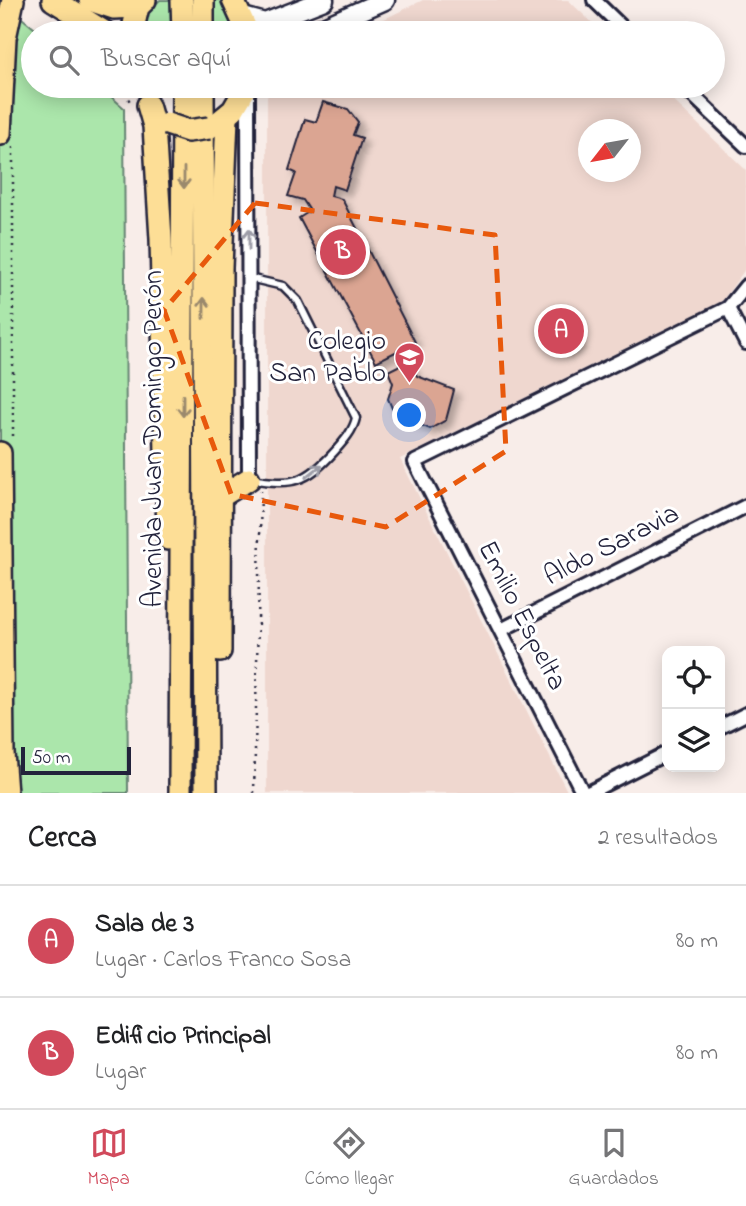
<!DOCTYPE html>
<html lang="es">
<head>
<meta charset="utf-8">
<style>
	:root { --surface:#fff; --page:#f6f6f6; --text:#202124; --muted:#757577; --line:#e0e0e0; --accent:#d1495b }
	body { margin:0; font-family:"Indie Flower",sans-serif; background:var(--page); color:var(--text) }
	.controls { position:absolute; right:21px; bottom:21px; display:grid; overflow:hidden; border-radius:14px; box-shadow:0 4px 18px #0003 }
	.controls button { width:63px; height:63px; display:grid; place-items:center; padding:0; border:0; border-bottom:2px solid var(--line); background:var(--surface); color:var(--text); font:35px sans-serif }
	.compass { position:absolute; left:578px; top:119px; width:63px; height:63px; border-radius:50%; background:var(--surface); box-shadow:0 4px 18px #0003; rotate:239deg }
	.scale { position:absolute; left:21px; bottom:18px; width:110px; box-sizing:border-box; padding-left:7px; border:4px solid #22223b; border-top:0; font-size:19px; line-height:24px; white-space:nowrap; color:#22223b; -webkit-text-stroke:5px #fff; paint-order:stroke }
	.you { position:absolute; left:410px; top:416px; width:24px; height:24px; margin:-18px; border:5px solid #fff; border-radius:50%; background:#1a73e8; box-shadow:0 0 0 10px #1a73e833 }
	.badge { display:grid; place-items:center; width:46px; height:46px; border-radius:50%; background:var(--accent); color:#fff; font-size:23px; font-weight:700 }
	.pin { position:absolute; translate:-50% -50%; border:4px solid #fff; box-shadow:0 2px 7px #0006 }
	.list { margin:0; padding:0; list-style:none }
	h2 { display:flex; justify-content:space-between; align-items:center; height:91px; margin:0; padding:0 28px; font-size:30px }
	h2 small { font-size:23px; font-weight:400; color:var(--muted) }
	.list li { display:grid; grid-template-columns:46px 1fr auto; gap:21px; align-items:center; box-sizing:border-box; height:112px; padding:0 28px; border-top:2px solid var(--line) }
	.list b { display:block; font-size:26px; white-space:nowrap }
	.list p { margin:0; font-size:23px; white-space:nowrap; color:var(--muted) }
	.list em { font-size:23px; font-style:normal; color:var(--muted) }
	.icon { flex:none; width:38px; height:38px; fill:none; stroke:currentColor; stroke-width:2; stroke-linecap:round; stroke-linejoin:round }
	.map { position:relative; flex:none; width:746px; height:793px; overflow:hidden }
	.search { position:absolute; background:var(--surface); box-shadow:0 4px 18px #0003; left:21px; right:21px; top:21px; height:77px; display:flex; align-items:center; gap:18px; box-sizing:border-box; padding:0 24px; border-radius:38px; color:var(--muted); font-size:26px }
	.sheet { height:315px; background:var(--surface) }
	nav { display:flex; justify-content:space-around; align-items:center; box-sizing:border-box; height:98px; border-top:2px solid var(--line); background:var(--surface); font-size:19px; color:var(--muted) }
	nav a { display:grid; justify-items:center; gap:4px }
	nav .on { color:var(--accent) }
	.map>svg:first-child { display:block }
	.built { fill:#efd7cf; fill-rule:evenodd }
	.green { fill:#abe6ab; stroke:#668473; stroke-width:2 }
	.building { fill:#dba592; stroke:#22223b; stroke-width:2; filter:url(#shadow) }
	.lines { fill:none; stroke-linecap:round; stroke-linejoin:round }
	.lane-casing { stroke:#22223b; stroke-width:11 }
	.street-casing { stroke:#22223b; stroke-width:18 }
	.secondary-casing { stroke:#22223b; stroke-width:23 }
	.primary-casing { stroke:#22223b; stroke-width:26 }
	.path { stroke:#22223b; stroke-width:2.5; stroke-dasharray:2 5; stroke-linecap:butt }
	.lane { stroke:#fff; stroke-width:6 }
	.street { stroke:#fff; stroke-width:12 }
	.secondary { stroke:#fff; stroke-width:18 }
	.primary { stroke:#fdde96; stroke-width:21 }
	.primary-bridge-casing { stroke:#22223b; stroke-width:26; stroke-linecap:butt }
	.primary-bridge { stroke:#fdde96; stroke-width:21 }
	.oneway { stroke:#9a896d }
	.oneway2 { stroke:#9c9ca7 }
	.marked { fill:none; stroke:#e8590c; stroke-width:5; stroke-dasharray:14 9; stroke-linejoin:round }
	.labels { text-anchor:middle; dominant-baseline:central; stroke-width:6; stroke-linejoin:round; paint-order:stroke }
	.poi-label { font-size:28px; fill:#22223b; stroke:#fff; text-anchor:end }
	.street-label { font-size:28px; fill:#22223b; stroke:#fff }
</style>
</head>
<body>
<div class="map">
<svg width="746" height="793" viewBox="0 0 746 793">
	<defs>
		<filter id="shadow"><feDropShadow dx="5.5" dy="5.5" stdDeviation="3.5" flood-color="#0004"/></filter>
	</defs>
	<rect width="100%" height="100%" fill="#f8ede9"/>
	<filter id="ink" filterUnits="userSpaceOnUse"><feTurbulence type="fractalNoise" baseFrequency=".0143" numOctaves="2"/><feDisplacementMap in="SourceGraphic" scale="14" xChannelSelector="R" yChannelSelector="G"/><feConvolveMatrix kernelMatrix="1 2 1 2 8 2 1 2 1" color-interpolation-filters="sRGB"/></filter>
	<g filter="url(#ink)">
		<g class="built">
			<path d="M 423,0 L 568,0 L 603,33 L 356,33 Z"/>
			<path d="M 270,86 L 658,86 L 746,170 L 746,268 L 722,301 L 400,459 L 568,793 L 267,793 L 267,98 ZM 588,130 L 630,130 L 630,172 L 588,172 Z"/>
		</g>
		<g class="green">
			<path d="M 0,0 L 40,33 L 33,33 L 33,86 L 99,86 L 124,108 L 128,793 L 0,793 Z"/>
			<path d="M 160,0 L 178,0 L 178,33 L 141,33 L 147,12 Z"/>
			<path d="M 211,0 L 224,0 L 242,33 L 211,33 Z"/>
		</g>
		<g class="building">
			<path d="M 323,102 L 348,109 L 358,122 L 353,135 L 362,138 L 345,190 L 333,186 L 331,196 L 342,199 L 415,342 L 376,362 L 299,218 L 310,211 L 303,200 L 288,196 L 296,173 L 289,170 L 305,119 L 316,122 Z"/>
			<path d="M 559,309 L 579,344 L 564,352 L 544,317 Z"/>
			<path d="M 408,361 L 417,376 L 454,390 L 446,420 L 430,429 L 395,415 L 388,399 L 393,383 L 388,371 Z"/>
		</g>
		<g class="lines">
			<defs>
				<path id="lane" d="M 249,278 L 283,286 L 298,301 L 356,418 C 353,431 344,441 335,451 C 306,483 293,486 251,479"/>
				<g id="street">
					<path d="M 594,0 L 628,33"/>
					<path d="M 683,86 L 746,146"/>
					<path d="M 248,91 L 249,479"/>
					<path d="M 728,308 L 746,343"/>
					<path d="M 501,630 L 746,506"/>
					<path d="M 720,727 L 746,714"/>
					<path d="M 583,793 L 415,462 L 728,308 L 746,286"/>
					<path d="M 588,793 L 667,753"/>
				</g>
				<g id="secondary">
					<path d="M 243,17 L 265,23 L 324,0"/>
					<path d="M 310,33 L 385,0"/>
				</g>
				<g id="primary">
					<path d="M 53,0 L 106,33"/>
					<path d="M 90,0 L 114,8 L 138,7"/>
					<path d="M 182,0 L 183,33"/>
					<path d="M 233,0 L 248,33"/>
					<path d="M 132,33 L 138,7 L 145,0"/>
					<path d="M 203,33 L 203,0"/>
					<path d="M 203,86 L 206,793"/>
					<path d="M 148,105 L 154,126 L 161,239 L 168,539"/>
					<path d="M 216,124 L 233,110 L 247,86"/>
					<path d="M 0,134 L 5,38 L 13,0"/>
					<path d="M 0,453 L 3,753 L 6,793"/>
					<path d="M 220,497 L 249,479"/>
					<path d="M 220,651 L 221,268 L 227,117"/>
					<path d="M 180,793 L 183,86"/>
				</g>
			</defs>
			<use href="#lane" class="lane-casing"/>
			<use href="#street" class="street-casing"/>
			<use href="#secondary" class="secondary-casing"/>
			<use href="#primary" class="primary-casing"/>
			<g class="path">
				<path d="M 123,86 L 130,102"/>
				<path d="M 13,147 L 13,441"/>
				<path d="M 254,793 L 261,491"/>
			</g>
			<use href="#lane" class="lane"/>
			<use href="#street" class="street"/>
			<use href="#secondary" class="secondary"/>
			<use href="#primary" class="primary"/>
			<defs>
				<path id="primary-bridge" d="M 167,124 L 188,131 L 209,128"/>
			</defs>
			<use href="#primary-bridge" class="primary-bridge-casing"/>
			<use href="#primary-bridge" class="primary-bridge"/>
		</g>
		<defs><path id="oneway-shaft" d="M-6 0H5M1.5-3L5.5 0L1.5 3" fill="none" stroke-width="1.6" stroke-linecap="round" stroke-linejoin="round" transform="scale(1.75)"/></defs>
		<g class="oneway">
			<use href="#oneway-shaft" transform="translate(184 178) rotate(90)"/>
			<use href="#oneway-shaft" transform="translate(204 308) rotate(-90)"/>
			<use href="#oneway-shaft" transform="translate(183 406) rotate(90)"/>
		</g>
		<g class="oneway2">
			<use href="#oneway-shaft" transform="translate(249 239) rotate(-90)"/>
			<use href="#oneway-shaft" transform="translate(314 471) rotate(-38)"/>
		</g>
	</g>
	<path class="marked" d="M 255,203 L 495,235 L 506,451 L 386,527 L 231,494 L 164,310 Z"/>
	<defs>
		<symbol id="school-pin" viewBox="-11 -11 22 30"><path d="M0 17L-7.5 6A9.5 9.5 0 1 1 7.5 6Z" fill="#d1495b" stroke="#fff"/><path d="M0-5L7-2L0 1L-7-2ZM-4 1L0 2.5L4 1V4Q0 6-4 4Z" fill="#fff"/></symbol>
	</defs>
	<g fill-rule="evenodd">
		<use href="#school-pin" x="392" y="340" width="35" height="47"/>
	</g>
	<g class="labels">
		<g class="poi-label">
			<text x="386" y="342">Colegio<tspan x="386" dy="32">San Pablo</tspan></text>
		</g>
		<g class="street-label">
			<text transform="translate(154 439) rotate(-90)">Avenida Juan Domingo Perón</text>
			<text transform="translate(612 546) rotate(-27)">Aldo Saravia</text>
			<text transform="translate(521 616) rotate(63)">Emilio Espelta</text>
		</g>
	</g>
</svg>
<div class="controls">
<button><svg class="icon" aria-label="locate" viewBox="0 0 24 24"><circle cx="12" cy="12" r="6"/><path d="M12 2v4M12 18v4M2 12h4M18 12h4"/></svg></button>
<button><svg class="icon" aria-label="layers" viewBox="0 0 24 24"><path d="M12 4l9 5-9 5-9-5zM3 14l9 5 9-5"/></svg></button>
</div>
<svg class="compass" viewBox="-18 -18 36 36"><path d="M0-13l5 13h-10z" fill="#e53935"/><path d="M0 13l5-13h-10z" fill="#757577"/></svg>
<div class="scale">50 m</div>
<div class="you"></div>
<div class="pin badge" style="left:561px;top:331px">A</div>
<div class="pin badge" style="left:343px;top:252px">B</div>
<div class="search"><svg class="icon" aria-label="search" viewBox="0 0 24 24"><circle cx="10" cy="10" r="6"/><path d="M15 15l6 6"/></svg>Buscar aquí</div>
</div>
<section class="sheet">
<h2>Cerca<small>2 resultados</small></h2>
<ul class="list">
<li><span class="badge">A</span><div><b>Sala de 3</b><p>Lugar · Carlos Franco Sosa</p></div><em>80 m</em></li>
<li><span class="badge">B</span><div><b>Edificio Principal</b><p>Lugar</p></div><em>80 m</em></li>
</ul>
</section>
<nav>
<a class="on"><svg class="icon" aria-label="map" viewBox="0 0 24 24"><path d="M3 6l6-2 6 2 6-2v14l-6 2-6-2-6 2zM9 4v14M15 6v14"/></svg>Mapa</a>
<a><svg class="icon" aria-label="directions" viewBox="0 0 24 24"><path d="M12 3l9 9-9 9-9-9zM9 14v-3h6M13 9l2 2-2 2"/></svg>Cómo llegar</a>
<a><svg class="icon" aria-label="saved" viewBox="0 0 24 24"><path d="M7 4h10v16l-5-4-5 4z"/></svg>Guardados</a>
</nav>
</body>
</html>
